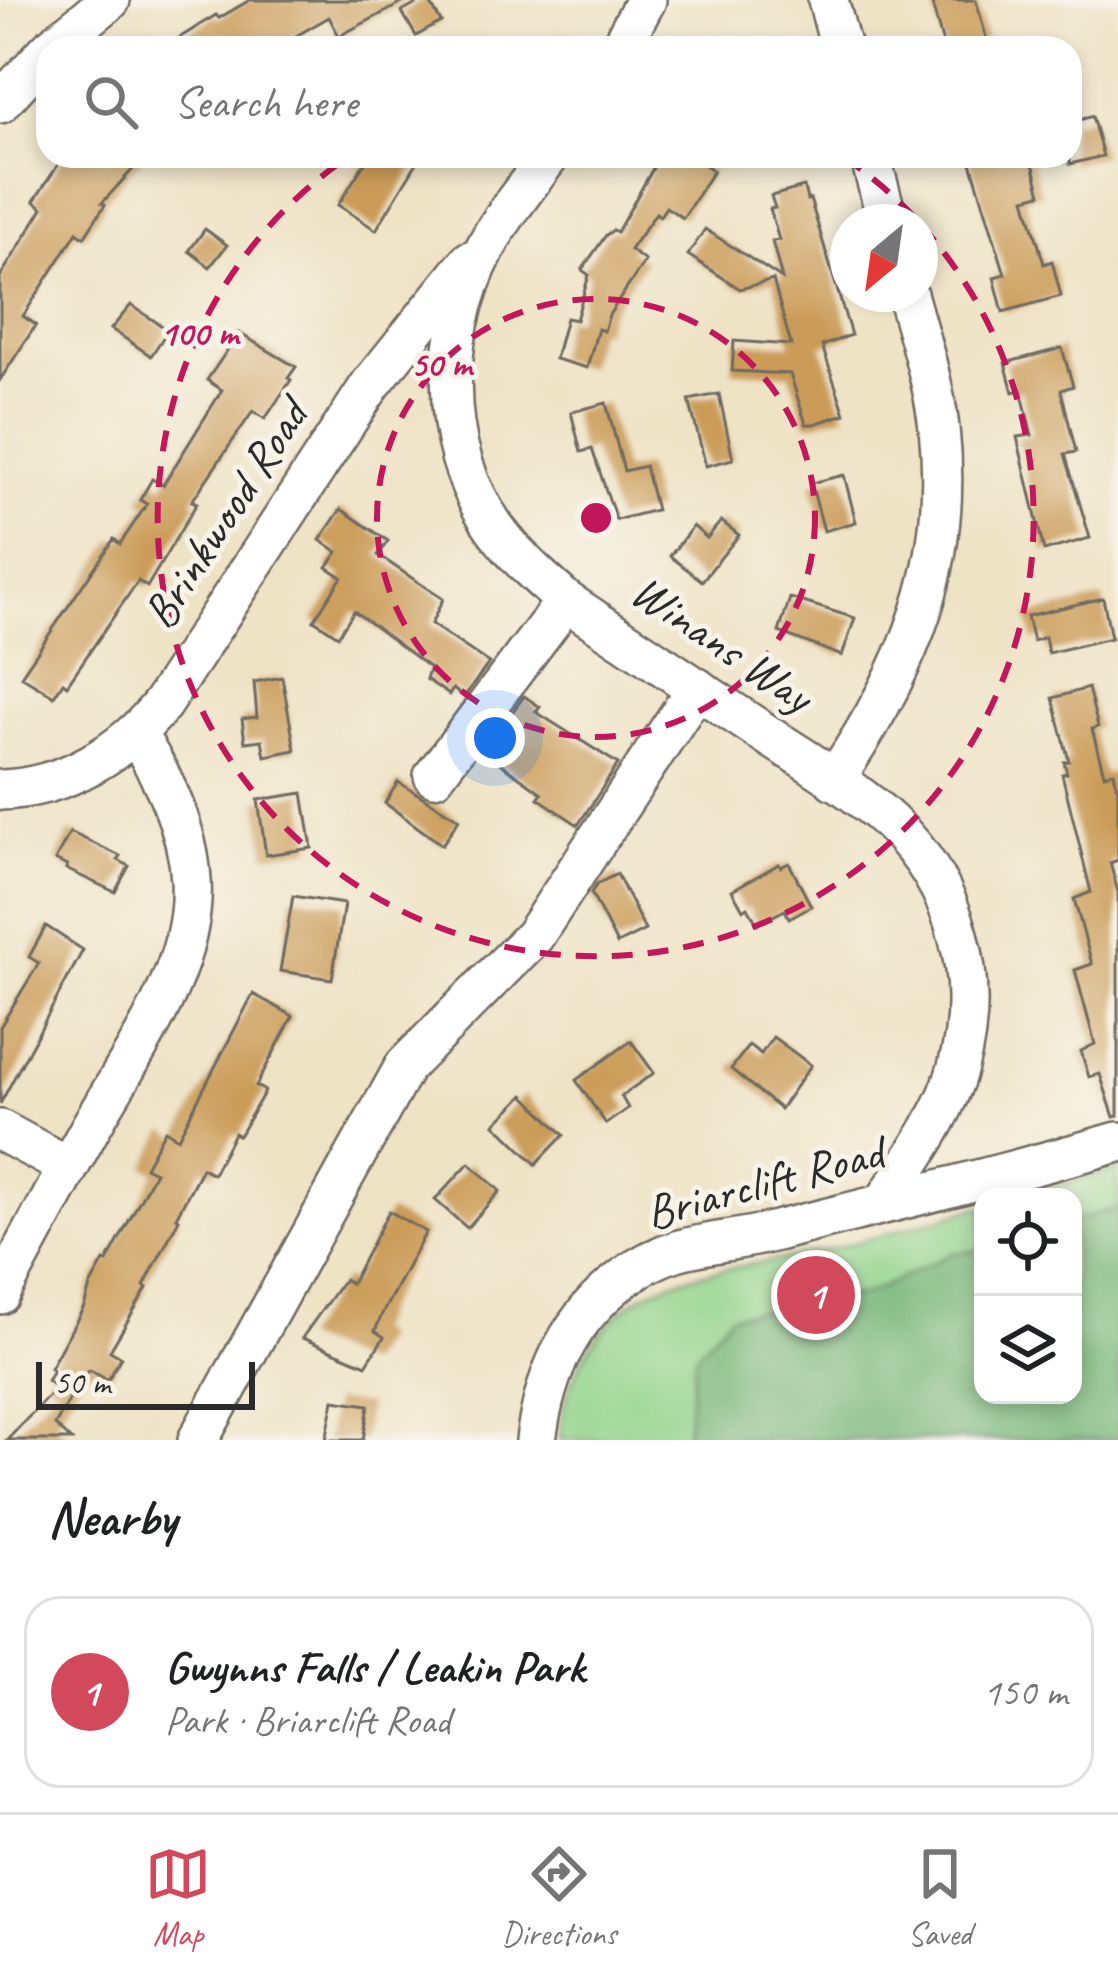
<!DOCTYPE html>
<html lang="en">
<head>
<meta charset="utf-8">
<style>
	:root { --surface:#fff; --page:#f2f2f2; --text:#202124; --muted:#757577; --line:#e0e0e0; --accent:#d1495b }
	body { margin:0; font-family:Caveat,sans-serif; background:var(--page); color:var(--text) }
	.controls { position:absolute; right:36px; bottom:36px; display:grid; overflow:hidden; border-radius:24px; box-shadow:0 6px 18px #0003 }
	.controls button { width:108px; height:108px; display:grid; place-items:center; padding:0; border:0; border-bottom:3px solid var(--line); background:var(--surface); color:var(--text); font:60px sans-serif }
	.compass { position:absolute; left:830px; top:204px; width:108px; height:108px; border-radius:50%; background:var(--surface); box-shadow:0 6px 18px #0003; rotate:209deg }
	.scale { position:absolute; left:36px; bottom:30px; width:219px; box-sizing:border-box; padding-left:12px; border:6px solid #2b2b2b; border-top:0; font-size:33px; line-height:42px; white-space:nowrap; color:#2b2b2b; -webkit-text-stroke:9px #f7f3e8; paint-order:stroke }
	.you { position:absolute; left:495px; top:738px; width:42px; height:42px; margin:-30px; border:9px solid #fff; border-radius:50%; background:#1a73e8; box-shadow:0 0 0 18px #1a73e833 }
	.badge { display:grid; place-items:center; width:78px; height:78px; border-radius:50%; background:var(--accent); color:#fff; font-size:39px; font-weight:700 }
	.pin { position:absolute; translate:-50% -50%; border:6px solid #fff; box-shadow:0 3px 12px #0006 }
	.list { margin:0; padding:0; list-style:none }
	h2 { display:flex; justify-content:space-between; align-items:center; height:156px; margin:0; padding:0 48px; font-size:51px }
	h2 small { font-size:39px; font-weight:400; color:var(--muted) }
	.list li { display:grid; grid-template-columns:78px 1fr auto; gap:36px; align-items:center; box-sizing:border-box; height:192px; margin:0 24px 24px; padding:0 24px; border:3px solid var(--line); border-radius:36px }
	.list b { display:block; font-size:45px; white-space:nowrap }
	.list p { margin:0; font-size:39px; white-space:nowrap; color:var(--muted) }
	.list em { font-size:39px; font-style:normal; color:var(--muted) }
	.icon { flex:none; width:66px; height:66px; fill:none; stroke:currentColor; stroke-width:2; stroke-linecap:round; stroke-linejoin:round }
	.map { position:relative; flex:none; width:1118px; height:1440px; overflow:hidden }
	.search { position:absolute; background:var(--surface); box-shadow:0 6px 18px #0003; left:36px; right:36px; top:36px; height:132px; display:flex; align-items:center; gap:30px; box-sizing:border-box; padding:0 42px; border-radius:36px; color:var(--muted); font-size:45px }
	.sheet { height:372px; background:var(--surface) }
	nav { display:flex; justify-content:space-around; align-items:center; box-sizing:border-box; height:168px; border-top:3px solid var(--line); background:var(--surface); font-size:33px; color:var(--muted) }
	nav a { display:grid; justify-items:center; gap:6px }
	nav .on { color:var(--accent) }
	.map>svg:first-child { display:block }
	.green { fill:#93d48c; stroke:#5f805c; stroke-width:3 }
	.forest { fill:#76b678; stroke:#507052; stroke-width:3 }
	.building { fill:#cb9c59 }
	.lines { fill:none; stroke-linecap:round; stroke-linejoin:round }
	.minor-casing { stroke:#706b61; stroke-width:44 }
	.minor { stroke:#fff; stroke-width:39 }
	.ring { fill:none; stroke:#c2185b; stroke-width:6; stroke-dasharray:21 15 }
	.labels { text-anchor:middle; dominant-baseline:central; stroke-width:10; stroke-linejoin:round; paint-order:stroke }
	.street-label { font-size:48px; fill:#2b2b2b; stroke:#f7f3e8 }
	.centre { fill:#c2185b; stroke:#f7f3e8; stroke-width:6 }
	.ring-label { font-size:36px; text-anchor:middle; font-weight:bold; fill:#c2185b; stroke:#f7f3e8; stroke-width:10; stroke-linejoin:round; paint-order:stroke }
</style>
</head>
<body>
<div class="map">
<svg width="1118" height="1440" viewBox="0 0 1118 1440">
	<rect width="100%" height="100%" fill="#f7f3e8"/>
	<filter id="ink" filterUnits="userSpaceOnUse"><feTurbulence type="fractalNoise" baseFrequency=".00833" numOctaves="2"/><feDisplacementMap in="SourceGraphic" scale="24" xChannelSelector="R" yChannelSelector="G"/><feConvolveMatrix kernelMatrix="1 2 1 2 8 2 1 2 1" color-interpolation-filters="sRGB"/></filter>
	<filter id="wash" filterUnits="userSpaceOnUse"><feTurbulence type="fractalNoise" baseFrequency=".004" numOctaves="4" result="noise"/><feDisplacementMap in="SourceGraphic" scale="48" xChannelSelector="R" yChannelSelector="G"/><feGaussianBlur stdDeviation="2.7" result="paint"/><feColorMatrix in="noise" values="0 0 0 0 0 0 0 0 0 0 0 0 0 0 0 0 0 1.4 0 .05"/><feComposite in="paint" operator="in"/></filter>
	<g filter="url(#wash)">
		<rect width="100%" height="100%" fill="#efe3c6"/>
		<path class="green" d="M 1118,1169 L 1118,1440 L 560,1440 C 562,1371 608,1301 678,1280 C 725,1266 775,1263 823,1251 C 876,1238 930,1221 983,1206 L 983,1395 L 1073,1395 L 1073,1197 L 1017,1197 Z"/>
		<path class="forest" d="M 1118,1208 L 1118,1440 L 685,1440 L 696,1354 L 731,1315 L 867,1294 L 954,1253 L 983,1250 L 983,1395 L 1073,1395 L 1073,1221 Z"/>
		<g id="blocks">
			<g class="building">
				<path d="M 250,0 L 408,0 L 339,36 L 329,17 L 275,48 L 163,48 L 216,15 L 219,18 Z"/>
				<path d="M 423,0 L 428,0 L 441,22 L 416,36 L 402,12 Z"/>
				<path d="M 931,0 L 976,0 L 989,48 L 944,48 Z"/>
				<path d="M 1092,116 L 1103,156 L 1070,164 L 1070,123 Z"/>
				<path d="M 64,156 L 145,156 L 102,203 L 105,205 L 84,237 L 77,232 L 23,316 L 36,325 L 0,380 L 0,277 L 43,208 L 34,201 Z"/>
				<path d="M 369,156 L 421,156 L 376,230 L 338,205 Z"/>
				<path d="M 660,156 L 695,156 L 713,171 L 683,218 L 666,207 L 660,216 L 656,213 L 630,250 L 645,261 L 609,315 L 604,331 L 598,329 L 587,368 L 555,359 L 566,318 L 576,320 L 589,275 L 582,270 L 606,235 L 613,230 L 617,232 Z"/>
				<path d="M 969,156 L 1031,156 L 1041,194 L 1025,198 L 1044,264 L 1052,261 L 1061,296 L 1003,312 L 994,277 L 1005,274 Z"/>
				<path d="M 804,187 L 807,200 L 810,199 L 851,335 L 822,346 L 845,414 L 814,424 L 806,424 L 790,374 L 732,371 L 734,341 L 791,345 L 773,280 L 740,289 L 688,255 L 705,229 L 782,279 L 772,241 L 779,240 L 770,209 L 775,208 L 771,196 Z"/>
				<path d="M 205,229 L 227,245 L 210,267 L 189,251 Z"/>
				<path d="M 131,305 L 168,330 L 151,356 L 111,329 Z"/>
				<path d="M 239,333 L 296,367 L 288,378 L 291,380 L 265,419 L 253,411 L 192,501 L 197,503 L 147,587 L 138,581 L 67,685 L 63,682 L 54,696 L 21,676 L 114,539 L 120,544 L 147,504 L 140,500 L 152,479 L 163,485 L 222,390 L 207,380 Z"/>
				<path d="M 1062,348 L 1073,386 L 1061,390 L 1076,452 L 1065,454 L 1090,538 L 1044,551 L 1017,437 L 1032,435 L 1021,390 L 1013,392 L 1005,363 Z"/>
				<path d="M 719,394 L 733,459 L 706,466 L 689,400 Z"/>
				<path d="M 606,403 L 624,471 L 645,466 L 656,510 L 616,520 L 592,449 L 581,452 L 571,412 Z"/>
				<path d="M 844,475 L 856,522 L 824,531 L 811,483 Z"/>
				<path d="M 341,509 L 388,541 L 378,555 L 443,599 L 431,624 L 489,663 L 464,697 L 453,689 L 449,695 L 426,679 L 430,668 L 354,611 L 338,636 L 314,620 L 342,577 L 327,567 L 338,552 L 320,540 Z"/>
				<path d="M 721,521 L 739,535 L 702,581 L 670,556 L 693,526 L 707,538 Z"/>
				<path d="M 790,598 L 855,618 L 842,656 L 779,632 Z"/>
				<path d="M 1103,598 L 1111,638 L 1048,653 L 1045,637 L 1033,641 L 1027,616 Z"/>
				<path d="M 282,677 L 295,750 L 265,756 L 262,740 L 245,742 L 242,719 L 257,717 L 254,682 Z"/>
				<path d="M 1088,688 L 1098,727 L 1092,729 L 1104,774 L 1114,772 L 1118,790 L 1118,860 L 1110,863 L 1118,892 L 1118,1116 L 1114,1117 L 1100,1074 L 1089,1077 L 1081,1051 L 1095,1044 L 1075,970 L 1092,964 L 1074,899 L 1091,892 L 1062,774 L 1067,773 L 1064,762 L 1069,761 L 1053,698 Z"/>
				<path d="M 524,696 L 540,707 L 536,712 L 618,764 L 578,825 L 538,798 L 542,793 L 494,759 L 503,739 L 496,734 Z"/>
				<path d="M 398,782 L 459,819 L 442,845 L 385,803 Z"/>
				<path d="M 303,793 L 312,848 L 266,855 L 258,800 Z"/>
				<path d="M 70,832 L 120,856 L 118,860 L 129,866 L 115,892 L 66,869 L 67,866 L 55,860 Z"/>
				<path d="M 789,863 L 811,906 L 789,918 L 785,910 L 757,924 L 748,907 L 743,910 L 732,890 L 779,864 L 781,867 Z"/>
				<path d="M 617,874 L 645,930 L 617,944 L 591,893 L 597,884 Z"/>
				<path d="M 293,896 L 344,904 L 332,979 L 280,971 Z"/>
				<path d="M 46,926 L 83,950 L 0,1104 L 0,1027 L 39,963 L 29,957 Z"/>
				<path d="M 253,994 L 293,1016 L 256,1086 L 265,1091 L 239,1136 L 234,1133 L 213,1174 L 202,1168 L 176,1217 L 179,1219 L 144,1286 L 147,1288 L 110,1351 L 121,1357 L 108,1380 L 89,1370 L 78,1384 L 55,1425 L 71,1440 L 7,1440 L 57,1387 L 47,1381 L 53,1370 L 50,1368 L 84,1307 L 90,1286 L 104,1261 L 107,1262 L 155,1172 L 145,1167 L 165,1130 L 178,1138 Z"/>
				<path d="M 773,1037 L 811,1065 L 780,1109 L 731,1069 L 749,1045 L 761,1054 Z"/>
				<path d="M 631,1041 L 654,1073 L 621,1096 L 628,1108 L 606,1124 L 576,1080 Z"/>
				<path d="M 524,1095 L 564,1135 L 536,1164 L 495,1124 Z"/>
				<path d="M 469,1163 L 500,1191 L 467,1228 L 435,1200 Z"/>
				<path d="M 389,1211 L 426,1232 L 383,1312 L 375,1331 L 384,1337 L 366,1365 L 302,1338 L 344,1279 L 351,1284 Z"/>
				<path d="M 334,1400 L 369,1405 L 363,1440 L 326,1440 Z"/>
			</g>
		</g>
	</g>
	<g filter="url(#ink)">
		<use href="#blocks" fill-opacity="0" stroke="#706b61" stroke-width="3"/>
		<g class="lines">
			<defs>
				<g id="minor">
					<path d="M 828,0 L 841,48"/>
					<path d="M 51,48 L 110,0"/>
					<path d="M 620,48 L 646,0"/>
					<path d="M 0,103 L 48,51"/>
					<path d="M 549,156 C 531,181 511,205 495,231 C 441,321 433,441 495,528 C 515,556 541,579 566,601 C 627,642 688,682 749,723 C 797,755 849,784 891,823 C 957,885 982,980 958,1067 C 945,1116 911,1160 884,1203"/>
					<path d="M 870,156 L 888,222"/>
					<path d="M 434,776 L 566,601"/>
					<path d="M 834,780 C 909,669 954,565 939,428 C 934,383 919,338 907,294"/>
					<path d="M 0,790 C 64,788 123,753 162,704 L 371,384 L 470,261"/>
					<path d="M 0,1130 L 68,1167"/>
					<path d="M 0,1294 C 29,1240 58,1186 88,1132 C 129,1057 197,970 191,880 C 188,828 164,779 137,735"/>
					<path d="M 198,1440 L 405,1066 L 534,936 L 697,688"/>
					<path d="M 536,1440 C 545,1373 569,1318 625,1277 C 674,1240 717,1246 772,1232 C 887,1203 1003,1175 1118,1142"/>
				</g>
			</defs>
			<use href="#minor" class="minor-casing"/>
			<use href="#minor" class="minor"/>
		</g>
	</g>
	<g class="ring">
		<circle cx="596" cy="518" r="219"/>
		<path d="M844 157A438 438 0 0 1 916 219M921 225A438 438 0 1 1 348 157"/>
	</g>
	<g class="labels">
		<g class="street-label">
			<text transform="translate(225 514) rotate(-57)">Brinkwood Road</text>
			<text transform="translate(722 643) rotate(34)">Winans Way</text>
			<text transform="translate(764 1182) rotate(-15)">Briarclift Road</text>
		</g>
	</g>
	<circle cx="596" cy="518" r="18" class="centre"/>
	<g class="ring-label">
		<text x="199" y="345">100 m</text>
		<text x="441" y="376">50 m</text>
	</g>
</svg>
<div class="controls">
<button><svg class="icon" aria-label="locate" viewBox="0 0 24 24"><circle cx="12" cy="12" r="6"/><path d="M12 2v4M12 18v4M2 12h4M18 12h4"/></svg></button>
<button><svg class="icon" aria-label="layers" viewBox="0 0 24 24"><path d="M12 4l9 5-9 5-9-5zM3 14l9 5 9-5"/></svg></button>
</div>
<svg class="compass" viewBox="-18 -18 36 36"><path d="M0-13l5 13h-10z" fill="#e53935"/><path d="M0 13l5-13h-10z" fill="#757577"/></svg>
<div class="scale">50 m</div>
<div class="you"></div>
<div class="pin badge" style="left:816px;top:1295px">1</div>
<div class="search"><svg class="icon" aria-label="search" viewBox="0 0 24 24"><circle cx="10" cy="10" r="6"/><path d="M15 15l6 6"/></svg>Search here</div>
</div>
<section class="sheet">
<h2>Nearby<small></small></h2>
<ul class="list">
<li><span class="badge">1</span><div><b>Gwynns Falls / Leakin Park</b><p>Park · Briarclift Road</p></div><em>150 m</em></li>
</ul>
</section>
<nav>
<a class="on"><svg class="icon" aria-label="map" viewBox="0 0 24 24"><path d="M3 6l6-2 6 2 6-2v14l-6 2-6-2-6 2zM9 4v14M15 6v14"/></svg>Map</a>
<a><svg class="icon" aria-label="directions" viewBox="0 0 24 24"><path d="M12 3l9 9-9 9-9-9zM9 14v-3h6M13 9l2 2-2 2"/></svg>Directions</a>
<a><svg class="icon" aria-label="saved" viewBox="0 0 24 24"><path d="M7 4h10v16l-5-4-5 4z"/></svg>Saved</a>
</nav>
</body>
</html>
